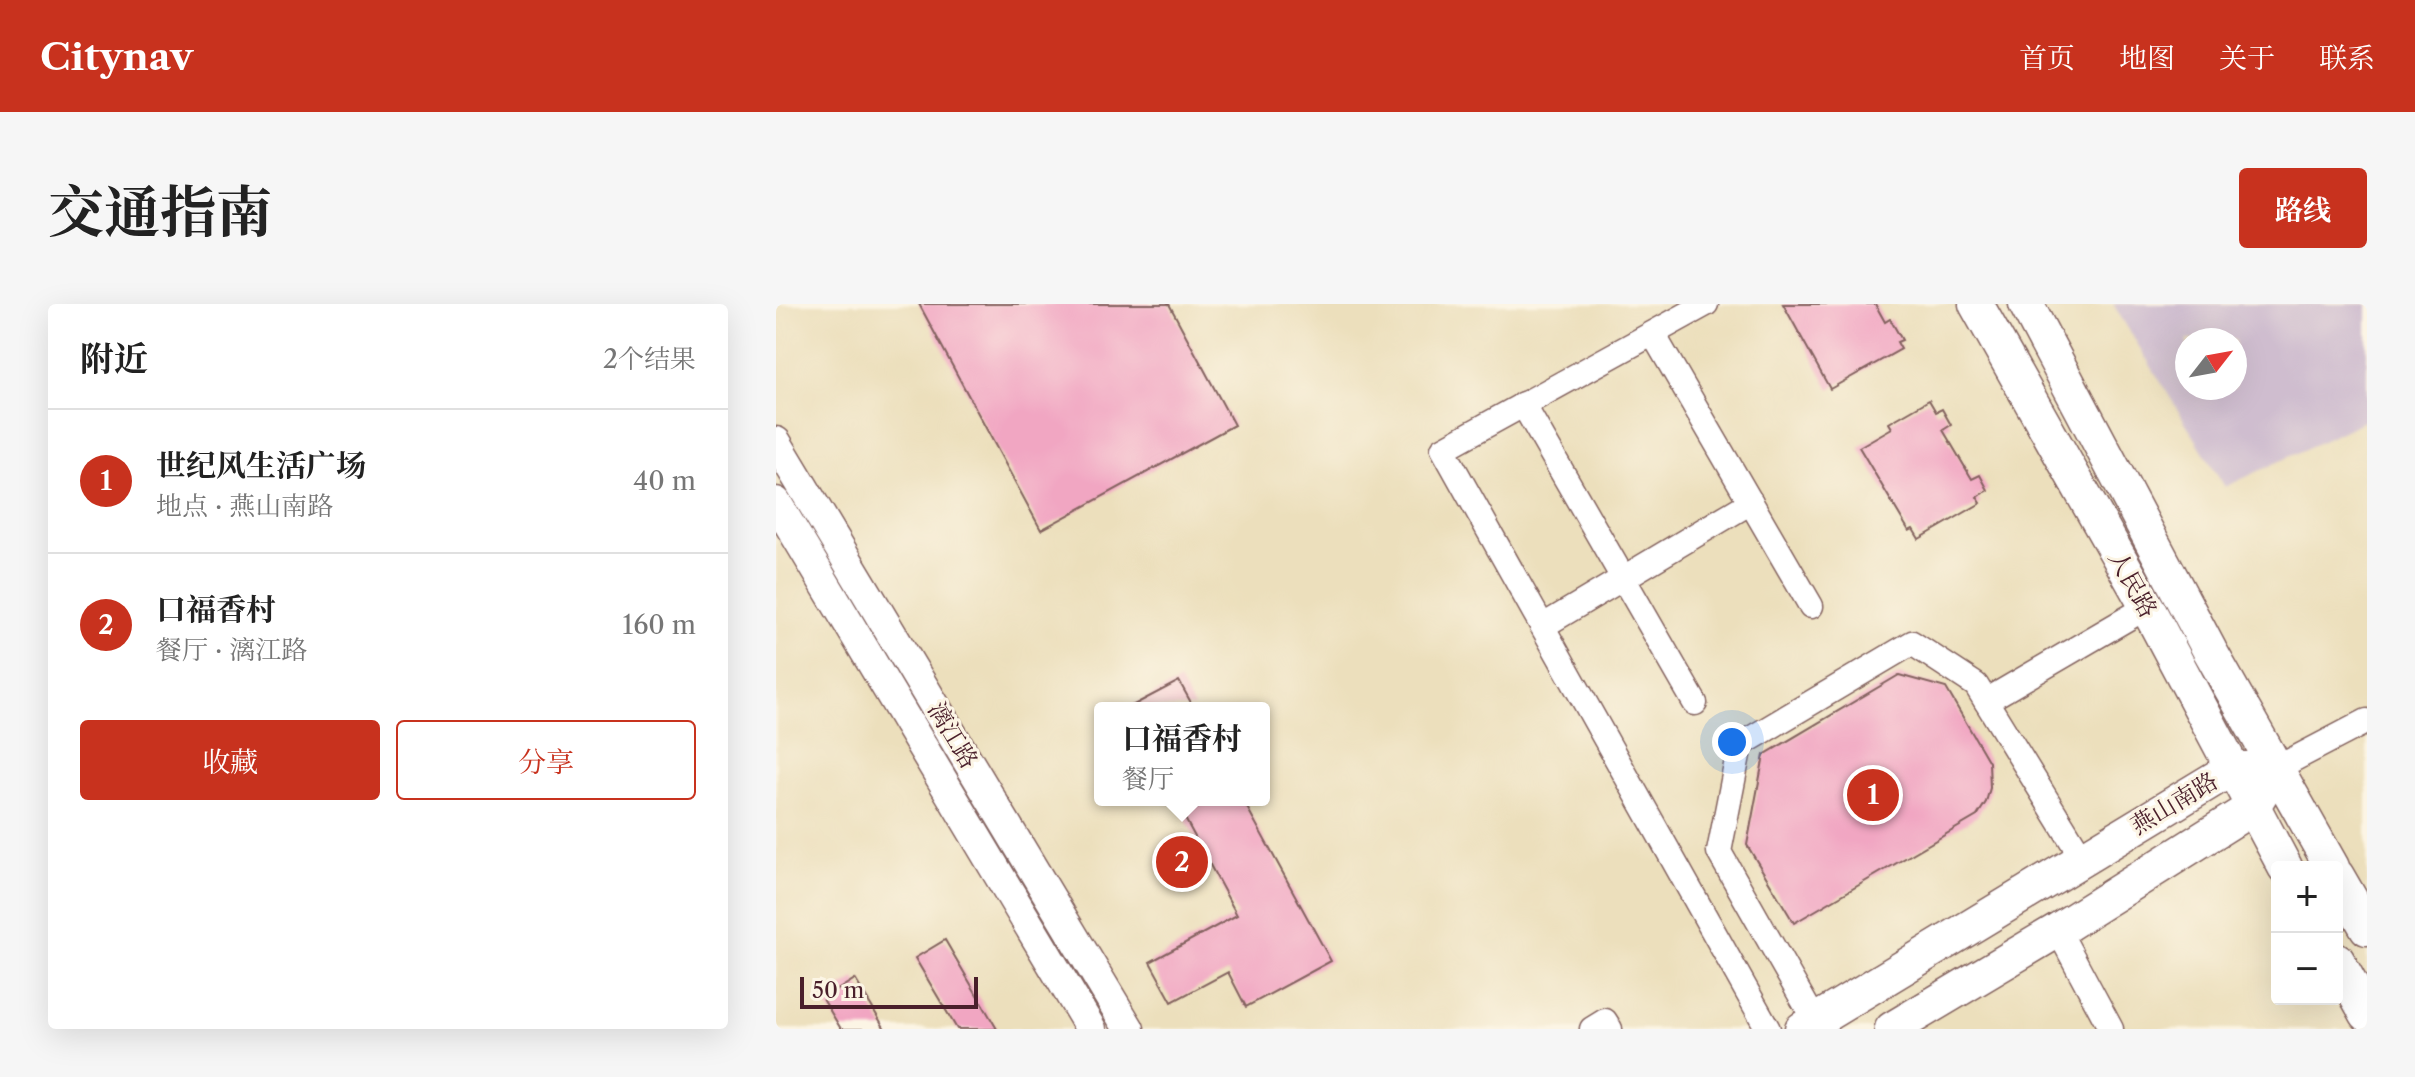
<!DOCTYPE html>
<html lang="zh">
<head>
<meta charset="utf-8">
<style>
	:root { --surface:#fff; --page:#f6f6f6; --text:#222; --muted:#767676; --line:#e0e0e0; --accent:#c8321e }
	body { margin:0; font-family:"Libre Caslon Text","Noto Serif SC",serif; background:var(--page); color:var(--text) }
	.controls { position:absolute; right:24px; bottom:24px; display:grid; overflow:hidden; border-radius:8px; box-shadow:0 8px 32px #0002 }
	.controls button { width:72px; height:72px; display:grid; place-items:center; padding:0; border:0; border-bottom:2px solid var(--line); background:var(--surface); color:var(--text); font:40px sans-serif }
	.compass { position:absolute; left:1399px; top:24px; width:72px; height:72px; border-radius:50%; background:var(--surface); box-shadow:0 8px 32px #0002; rotate:59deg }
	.scale { position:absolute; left:24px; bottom:20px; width:178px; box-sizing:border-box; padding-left:8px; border:4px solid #4a1f2b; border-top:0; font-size:22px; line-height:28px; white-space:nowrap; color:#4a1f2b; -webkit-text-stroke:6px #fcf5e5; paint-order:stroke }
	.you { position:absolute; left:956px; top:438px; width:28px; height:28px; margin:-20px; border:6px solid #fff; border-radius:50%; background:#1a73e8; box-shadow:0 0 0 12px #1a73e833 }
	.badge { display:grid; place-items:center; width:52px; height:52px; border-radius:50%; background:var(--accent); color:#fff; font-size:26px; font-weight:700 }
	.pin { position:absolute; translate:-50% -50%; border:4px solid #fff; box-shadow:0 2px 8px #0006 }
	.popup { position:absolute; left:318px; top:398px; width:176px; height:104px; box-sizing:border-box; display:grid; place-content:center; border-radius:8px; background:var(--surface); filter:drop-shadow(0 2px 6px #0005); font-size:26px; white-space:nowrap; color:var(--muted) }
	.popup b { font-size:30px; color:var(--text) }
	.popup::after { content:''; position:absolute; left:50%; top:100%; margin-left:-16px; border:16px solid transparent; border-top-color:var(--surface) }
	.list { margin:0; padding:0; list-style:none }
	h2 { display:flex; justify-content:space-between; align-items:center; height:104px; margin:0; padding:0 32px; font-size:34px }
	h2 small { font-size:26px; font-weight:400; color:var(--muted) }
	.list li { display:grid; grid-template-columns:52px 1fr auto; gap:24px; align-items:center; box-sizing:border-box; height:144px; padding:0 32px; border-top:2px solid var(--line) }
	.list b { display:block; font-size:30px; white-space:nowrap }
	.list p { margin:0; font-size:26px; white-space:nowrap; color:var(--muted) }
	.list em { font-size:26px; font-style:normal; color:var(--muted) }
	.actions { display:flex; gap:16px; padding:24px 32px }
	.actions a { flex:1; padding:18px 0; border:2px solid var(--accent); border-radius:8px; text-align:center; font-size:28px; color:var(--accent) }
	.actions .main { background:var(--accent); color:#fff }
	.map { position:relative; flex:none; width:1591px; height:725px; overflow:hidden; border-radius:8px }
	header { display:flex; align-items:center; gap:48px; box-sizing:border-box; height:112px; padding:0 40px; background:var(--accent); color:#fff }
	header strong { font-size:38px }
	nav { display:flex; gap:44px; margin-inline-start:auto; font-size:28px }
	.intro { display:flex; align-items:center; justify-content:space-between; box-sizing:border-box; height:192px; padding:0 48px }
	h1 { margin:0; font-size:56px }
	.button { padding:20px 36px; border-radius:8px; background:var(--accent); color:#fff; font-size:28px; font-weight:700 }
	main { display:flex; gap:48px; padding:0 48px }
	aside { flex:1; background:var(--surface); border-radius:8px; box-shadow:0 8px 32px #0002 }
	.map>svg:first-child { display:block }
	.industrial { fill:#cfbdcf; fill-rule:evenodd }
	.building { fill:#f1a6c2 }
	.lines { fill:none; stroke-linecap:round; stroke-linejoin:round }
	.minor-casing { stroke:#83625e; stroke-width:27 }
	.tertiary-casing { stroke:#83625e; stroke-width:33 }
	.secondary-casing { stroke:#83625e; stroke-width:37 }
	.minor { stroke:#fff; stroke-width:24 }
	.tertiary { stroke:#fff; stroke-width:30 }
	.secondary { stroke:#fff; stroke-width:34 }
	.labels { text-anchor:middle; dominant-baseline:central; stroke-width:6; stroke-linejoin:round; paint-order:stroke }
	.street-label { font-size:24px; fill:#4a1f2b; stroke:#fcf5e5 }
</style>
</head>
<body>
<header>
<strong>Citynav</strong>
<nav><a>首页</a><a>地图</a><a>关于</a><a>联系</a></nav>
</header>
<div class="intro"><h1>交通指南</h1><a class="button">路线</a></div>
<main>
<aside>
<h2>附近<small>2个结果</small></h2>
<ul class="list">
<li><span class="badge">1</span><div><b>世纪风生活广场</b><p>地点 · 燕山南路</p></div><em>40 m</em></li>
<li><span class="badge">2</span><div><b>口福香村</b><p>餐厅 · 漓江路</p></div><em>160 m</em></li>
</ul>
<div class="actions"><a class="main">收藏</a><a>分享</a></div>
</aside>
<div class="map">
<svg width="1591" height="725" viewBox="0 0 1591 725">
	<rect width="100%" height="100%" fill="#fcf5e5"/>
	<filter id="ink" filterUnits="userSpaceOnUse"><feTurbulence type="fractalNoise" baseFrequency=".0125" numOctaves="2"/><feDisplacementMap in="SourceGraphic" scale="16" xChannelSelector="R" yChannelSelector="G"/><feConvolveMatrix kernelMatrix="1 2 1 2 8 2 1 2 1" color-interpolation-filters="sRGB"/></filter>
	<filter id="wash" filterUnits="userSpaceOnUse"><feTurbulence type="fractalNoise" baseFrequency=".006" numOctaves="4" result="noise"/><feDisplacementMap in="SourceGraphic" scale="32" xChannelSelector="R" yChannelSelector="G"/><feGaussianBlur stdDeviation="1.8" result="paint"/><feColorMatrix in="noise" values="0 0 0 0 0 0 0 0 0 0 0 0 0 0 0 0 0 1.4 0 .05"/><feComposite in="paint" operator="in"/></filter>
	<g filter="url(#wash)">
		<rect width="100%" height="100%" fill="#ecdfbc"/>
		<path class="industrial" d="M 1337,0 L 1591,0 L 1591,122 L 1588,117 L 1449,183 ZM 1411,36 L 1459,36 L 1459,84 L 1411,84 Z"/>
		<g id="blocks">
			<g class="building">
				<path d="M 143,0 L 393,0 L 458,121 L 265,226 Z"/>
				<path d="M 1007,0 L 1099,0 L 1109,18 L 1114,15 L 1126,36 L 1121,38 L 1125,45 L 1054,85 Z"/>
				<path d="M 1153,96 L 1160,108 L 1166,105 L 1175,121 L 1167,126 L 1196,175 L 1204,171 L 1212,186 L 1201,193 L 1205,199 L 1143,235 L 1137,225 L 1133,227 L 1083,143 L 1116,124 L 1113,119 Z"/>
				<path d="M 1123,371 L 1170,384 L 1213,458 L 1214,484 L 1210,498 L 1201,512 L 1018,619 L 971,541 L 988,451 Z"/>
				<path d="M 403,377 L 418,404 L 352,404 Z"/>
				<path d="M 399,496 L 467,496 L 555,657 L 470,703 L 452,668 L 396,698 L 374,658 L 461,611 Z"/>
				<path d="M 169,636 L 221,725 L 181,725 L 139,654 Z"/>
				<path d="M 79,675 L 109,725 L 65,725 L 47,695 Z"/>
			</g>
		</g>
	</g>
	<g filter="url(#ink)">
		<use href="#blocks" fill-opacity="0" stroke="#83625e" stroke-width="2"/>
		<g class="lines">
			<defs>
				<g id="minor">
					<path d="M 930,0 L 667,145 L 992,725"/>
					<path d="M 877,30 L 1035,302"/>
					<path d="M 747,100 L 919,399"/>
					<path d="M 767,322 L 975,198"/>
					<path d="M 1210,397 L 1371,303"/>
					<path d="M 1499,465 L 1591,417"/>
					<path d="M 1282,626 L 1335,725"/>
					<path d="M 1039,717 L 943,548 L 964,441 L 1136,339 L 1200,381 L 1307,555"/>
					<path d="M 816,725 L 829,717 L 834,725"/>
				</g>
				<g id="tertiary">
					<path d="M 0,138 L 353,725"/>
					<path d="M 0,198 L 315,725"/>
				</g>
				<g id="secondary">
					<path d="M 1200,0 L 1371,303 L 1509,563"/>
					<path d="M 1250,0 L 1434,347 L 1556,563"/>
					<path d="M 1561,572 L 1591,624"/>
					<path d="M 1561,656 L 1591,710"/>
					<path d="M 1026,725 L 1455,465 L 1475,465"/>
					<path d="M 1116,725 L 1282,626 L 1476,504 L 1487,486"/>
				</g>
			</defs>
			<use href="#minor" class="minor-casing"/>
			<use href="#tertiary" class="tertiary-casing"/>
			<use href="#secondary" class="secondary-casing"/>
			<use href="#minor" class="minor"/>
			<use href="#tertiary" class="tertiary"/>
			<use href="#secondary" class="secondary"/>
		</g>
	</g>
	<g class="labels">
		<g class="street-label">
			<text transform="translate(1357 280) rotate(61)">人民路</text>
			<text transform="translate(177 431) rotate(59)">漓江路</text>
			<text transform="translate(1398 499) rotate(-31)">燕山南路</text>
		</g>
	</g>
</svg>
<div class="controls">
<button>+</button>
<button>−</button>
</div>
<svg class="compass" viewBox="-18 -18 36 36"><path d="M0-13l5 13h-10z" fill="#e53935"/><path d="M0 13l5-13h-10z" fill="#767676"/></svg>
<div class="scale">50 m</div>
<div class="you"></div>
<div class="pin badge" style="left:1097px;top:491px">1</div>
<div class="pin badge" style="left:406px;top:558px">2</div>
<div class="popup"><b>口福香村</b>餐厅</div>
</div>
</main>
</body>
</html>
